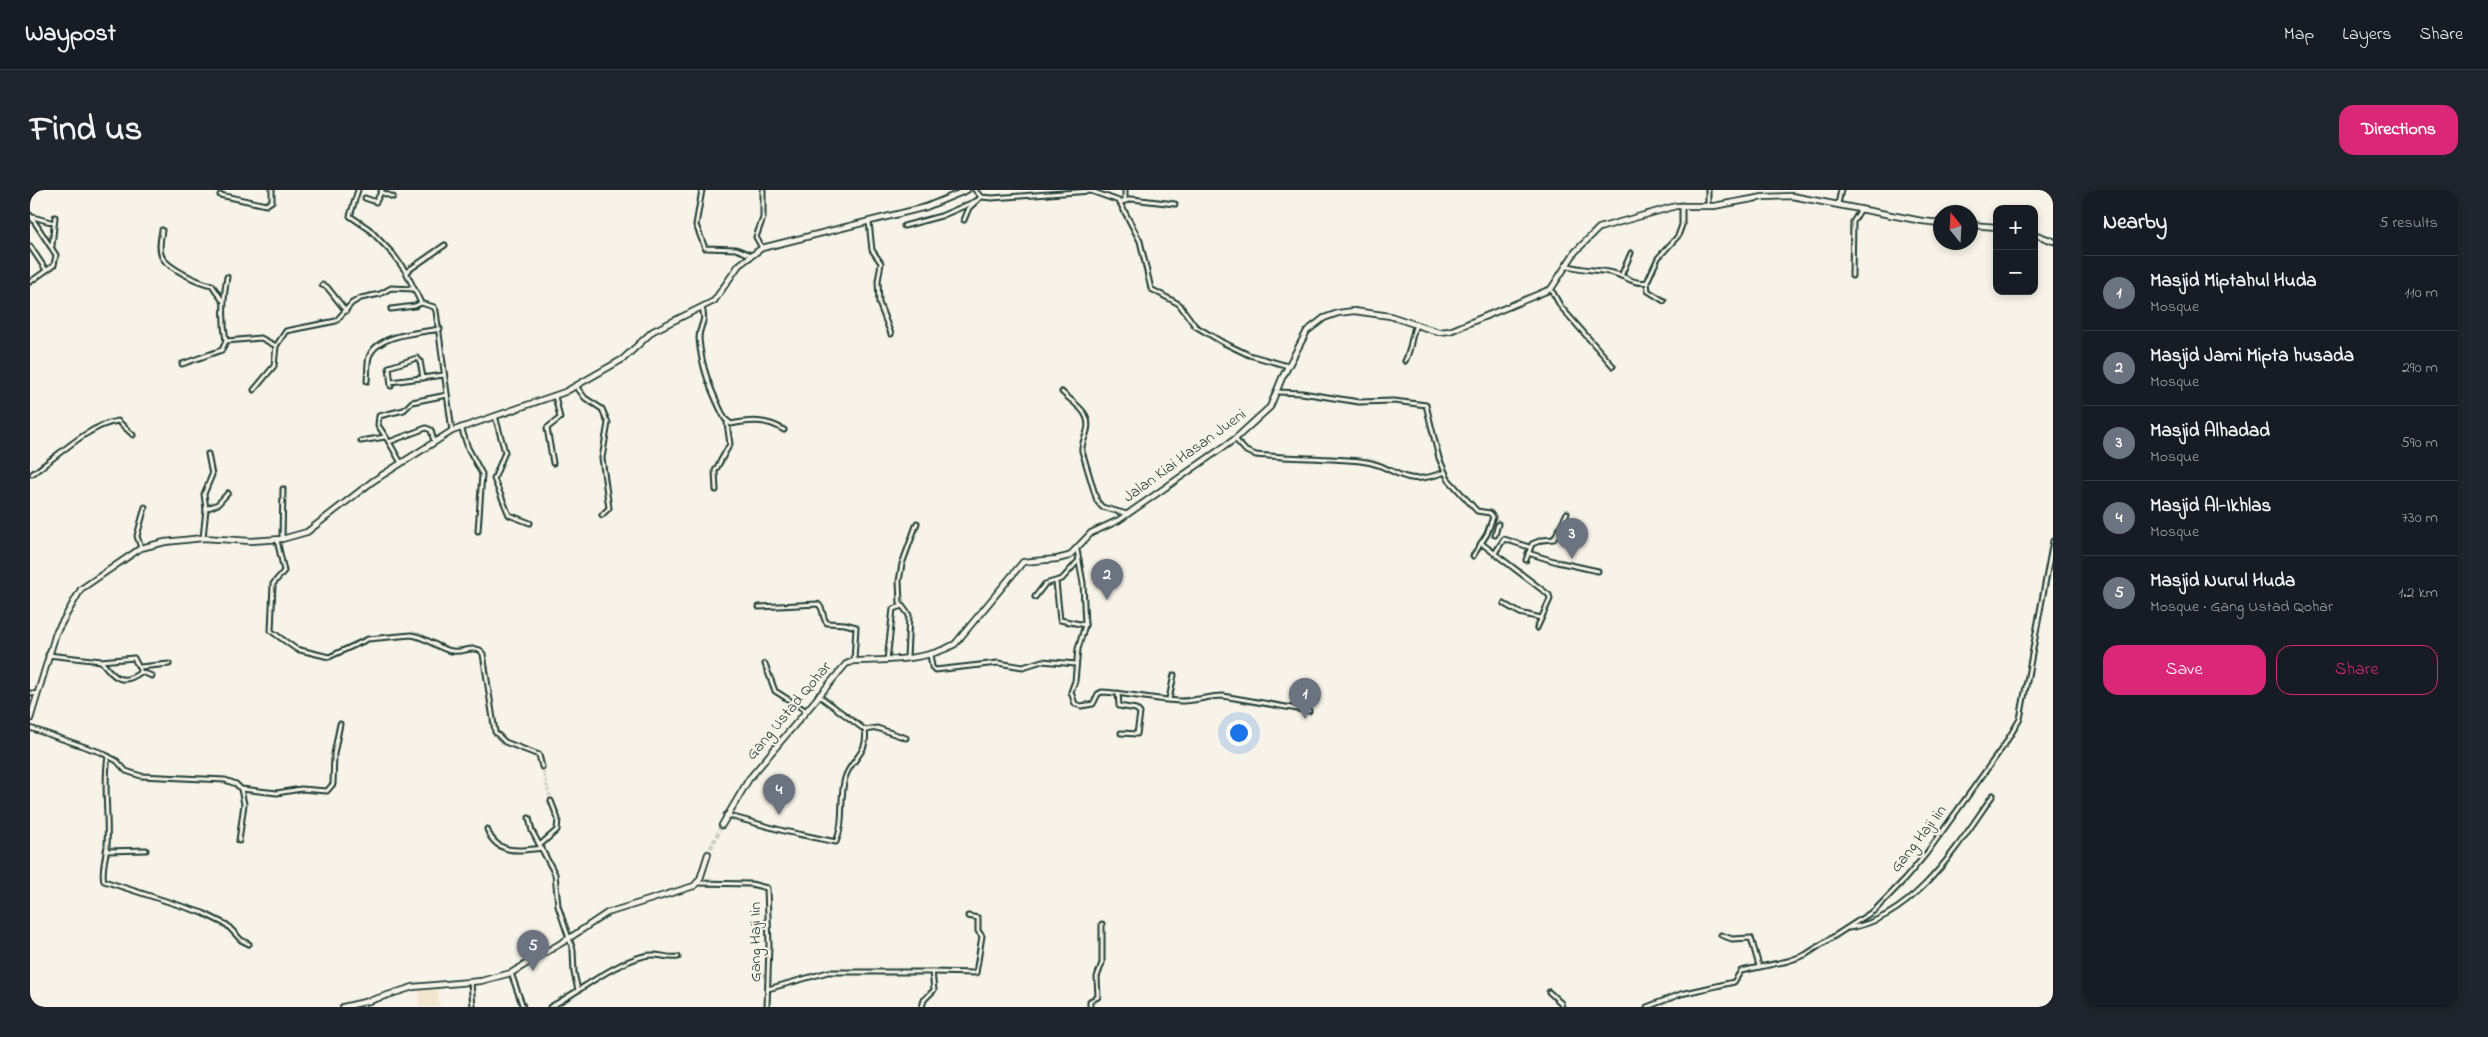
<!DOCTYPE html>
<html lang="en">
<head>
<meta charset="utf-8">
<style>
	:root { --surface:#171b24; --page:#20242c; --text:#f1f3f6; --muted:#9ea1a6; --line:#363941; --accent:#db2777 }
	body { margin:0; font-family:"Indie Flower",sans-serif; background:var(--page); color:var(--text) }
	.controls { position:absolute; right:15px; top:15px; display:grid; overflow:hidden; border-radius:10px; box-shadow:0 2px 8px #0003 }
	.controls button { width:45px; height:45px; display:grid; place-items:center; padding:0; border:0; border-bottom:1px solid var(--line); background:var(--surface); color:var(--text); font:25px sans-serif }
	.compass { position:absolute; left:1903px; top:15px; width:45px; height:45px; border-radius:50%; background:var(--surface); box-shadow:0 2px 8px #0003; rotate:342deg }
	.you { position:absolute; left:1208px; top:542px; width:18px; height:18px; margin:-12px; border:4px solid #fff; border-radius:50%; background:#1a73e8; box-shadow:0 0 0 8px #1a73e833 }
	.badge { display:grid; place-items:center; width:32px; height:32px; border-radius:50%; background:var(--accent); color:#fff; font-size:16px; font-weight:700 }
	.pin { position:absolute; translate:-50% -41px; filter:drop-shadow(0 1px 2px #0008) }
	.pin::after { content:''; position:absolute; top:26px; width:18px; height:15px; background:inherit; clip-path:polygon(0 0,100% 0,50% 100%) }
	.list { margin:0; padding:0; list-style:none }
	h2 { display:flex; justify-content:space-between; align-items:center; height:65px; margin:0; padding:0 20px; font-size:21px }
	h2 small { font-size:16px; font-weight:400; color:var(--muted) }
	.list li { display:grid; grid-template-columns:32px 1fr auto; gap:15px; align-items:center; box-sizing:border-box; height:75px; padding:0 20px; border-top:1px solid var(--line) }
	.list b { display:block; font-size:19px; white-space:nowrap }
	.list p { margin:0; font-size:16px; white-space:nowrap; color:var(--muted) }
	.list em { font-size:16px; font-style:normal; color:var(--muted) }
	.actions { display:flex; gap:10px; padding:15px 20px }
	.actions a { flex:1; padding:11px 0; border:1px solid var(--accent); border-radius:15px; text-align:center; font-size:18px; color:var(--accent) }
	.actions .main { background:var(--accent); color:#fff }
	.map { position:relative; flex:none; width:2023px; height:817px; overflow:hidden; border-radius:15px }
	header { display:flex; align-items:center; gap:30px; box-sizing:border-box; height:70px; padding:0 25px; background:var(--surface); border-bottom:1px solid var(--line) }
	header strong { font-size:24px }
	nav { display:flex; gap:28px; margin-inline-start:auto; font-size:18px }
	.intro { display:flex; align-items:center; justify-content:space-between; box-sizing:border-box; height:120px; padding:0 30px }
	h1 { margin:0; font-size:35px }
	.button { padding:12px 22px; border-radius:15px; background:var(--accent); color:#fff; font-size:18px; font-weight:700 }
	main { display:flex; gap:30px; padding:0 30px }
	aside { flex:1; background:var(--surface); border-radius:15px; box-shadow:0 2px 8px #0003 }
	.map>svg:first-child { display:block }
	.built { fill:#f2e6d0 }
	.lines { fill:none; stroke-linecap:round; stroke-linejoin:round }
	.minor-tunnel { stroke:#cccfc4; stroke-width:3; stroke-dasharray:3 1.5; stroke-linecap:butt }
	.tertiary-tunnel { stroke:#cccfc4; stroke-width:4.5; stroke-dasharray:4.5 2; stroke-linecap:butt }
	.minor-casing { stroke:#1f3d34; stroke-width:7 }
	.tertiary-casing { stroke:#1f3d34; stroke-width:8 }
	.minor { stroke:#f7f3e8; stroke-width:3 }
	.tertiary { stroke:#f7f3e8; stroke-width:4.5 }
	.labels { text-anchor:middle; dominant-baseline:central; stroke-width:4; stroke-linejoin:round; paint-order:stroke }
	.street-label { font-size:16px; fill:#1f3d34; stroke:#f7f3e8 }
</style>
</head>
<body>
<header>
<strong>Waypost</strong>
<nav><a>Map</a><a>Layers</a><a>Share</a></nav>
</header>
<div class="intro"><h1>Find us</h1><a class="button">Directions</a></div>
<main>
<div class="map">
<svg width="2023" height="817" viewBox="0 0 2023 817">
	<rect width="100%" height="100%" fill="#f7f3e8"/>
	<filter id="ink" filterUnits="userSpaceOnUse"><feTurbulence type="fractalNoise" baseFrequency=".02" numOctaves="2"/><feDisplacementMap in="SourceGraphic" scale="10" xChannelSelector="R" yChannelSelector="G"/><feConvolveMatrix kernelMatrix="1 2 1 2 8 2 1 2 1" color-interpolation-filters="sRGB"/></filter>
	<g filter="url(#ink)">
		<path class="built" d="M 408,798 L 409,817 L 389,817 L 389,799 Z"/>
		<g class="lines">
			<path class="minor-tunnel" d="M 512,577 L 521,611"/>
			<path class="tertiary-tunnel" d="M 678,664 L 692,635"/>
			<defs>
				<g id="minor">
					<path d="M 328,0 L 320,26 L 339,39 L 363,64 L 376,82 L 391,113 L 404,117 L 406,121 L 422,241"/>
					<path d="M 672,0 L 666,35 L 675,58 L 706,59 L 721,65"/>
					<path d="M 945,0 L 951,7 L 962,8 L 1061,1 L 1089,11 L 1110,51 L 1121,99 L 1149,114 L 1165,136 L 1192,152 L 1219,165 L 1258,176"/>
					<path d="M 351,2 L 363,7"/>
					<path d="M 190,5 L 236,15 L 242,11 L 242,0"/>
					<path d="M 335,8 L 346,12 L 352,0"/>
					<path d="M 1095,10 L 1095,0"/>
					<path d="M 1092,12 L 1102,9 L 1145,14"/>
					<path d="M 1808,14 L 1811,0"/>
					<path d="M 1678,16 L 1678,0"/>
					<path d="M 0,25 L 26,65 L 24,75 L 0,92"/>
					<path d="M 3,27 L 24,33"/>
					<path d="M 934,30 L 939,18 L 951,7"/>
					<path d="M 839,32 L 842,60 L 851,73 L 848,91 L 849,113 L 861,144"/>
					<path d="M 874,36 L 911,26 L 946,11"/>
					<path d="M 132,40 C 131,48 128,58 132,67 C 138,78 169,93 182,95 L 192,110"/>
					<path d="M 0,56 L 16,80"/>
					<path d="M 22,56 L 25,27"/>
					<path d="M 732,58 L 726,47 L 733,28 L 733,0"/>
					<path d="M 1536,75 C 1552,81 1567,79 1583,83 C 1596,86 1604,95 1617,92 L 1628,68 L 1648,46 L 1652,35 L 1652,15"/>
					<path d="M 376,82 L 415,55"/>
					<path d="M 1591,86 L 1601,63"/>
					<path d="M 1822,86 L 1823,32 L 1831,19"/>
					<path d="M 197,87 C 193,109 192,129 196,151 L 231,148 L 246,156"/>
					<path d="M 1617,92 L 1618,101 L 1634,111"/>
					<path d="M 292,95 L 297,97 L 316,121"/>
					<path d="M 1521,99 L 1531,117 L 1583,176"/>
					<path d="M 672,118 C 677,133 669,135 669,148 C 671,178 682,203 695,229 L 701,234 C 720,230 737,229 754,240"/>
					<path d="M 361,119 L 385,116 L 391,113"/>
					<path d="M 1375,171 C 1382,159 1380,148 1386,135"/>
					<path d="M 152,174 L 192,160 L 196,151"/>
					<path d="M 337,191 C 338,183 337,174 339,167 C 347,144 389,143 410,139"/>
					<path d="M 361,192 L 414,185"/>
					<path d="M 361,196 L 359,177 L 387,168 L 390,171 L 393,188"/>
					<path d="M 546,196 L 555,208 L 572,219 L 578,233 L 572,268 L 579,318 L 572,325"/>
					<path d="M 224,200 L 244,176 L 246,156 L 256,141 L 306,131 L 322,113 L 331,108 L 350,104 L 361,98 L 384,99"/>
					<path d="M 1032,202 C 1044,214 1062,222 1057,241 C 1055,249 1051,254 1052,261 L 1067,311 L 1072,317 L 1097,324"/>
					<path d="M 1247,202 L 1272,203 L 1329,212 L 1364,211 L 1396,215 L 1409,268 L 1418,289 L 1447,321 L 1460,323 L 1463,327 L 1457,344 L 1443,366"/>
					<path d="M 465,226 L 475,262 L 464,289 L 479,325 L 500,333"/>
					<path d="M 431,237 L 438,258 L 452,284 L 448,341"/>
					<path d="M 1205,249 L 1216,261 L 1226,265 C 1260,268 1295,268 1330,271 C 1369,275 1368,300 1415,282"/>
					<path d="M 331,251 L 355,247"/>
					<path d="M 359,252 L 348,235 L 349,226 L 374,220 L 382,212 L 417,205"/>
					<path d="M 371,273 L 359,252 L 396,238 L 401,240 L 404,252"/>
					<path d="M 523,273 L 517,238 L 530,228 L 525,206"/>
					<path d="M 2,284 C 27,267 58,235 88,231 L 103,245"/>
					<path d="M 686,300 L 685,281 L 700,254 L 697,233"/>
					<path d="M 176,319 L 174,304 L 182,285 L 178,264"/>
					<path d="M 1465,345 L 1468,334"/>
					<path d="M 173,348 L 176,319 L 188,314 L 198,303"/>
					<path d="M 252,349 L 253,299"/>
					<path d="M 247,350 L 254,381 L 243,394 L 241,441 L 266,459 L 299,467 L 338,449 L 381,445 C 395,446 408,459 422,461 C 433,463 440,456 450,460 L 453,464 L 465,542 L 475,552 L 509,565 L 512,577"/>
					<path d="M 1451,353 L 1519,405 L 1520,409 L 1507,438"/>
					<path d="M 111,358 L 107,346 L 115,317"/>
					<path d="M 1047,360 L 1053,393 L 1055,435 L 1048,459 L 1045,491 L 1041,502 L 1045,514 L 1051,516 L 1063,514 L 1068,504 L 1072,502 C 1098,503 1124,510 1150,511 C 1165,511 1179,506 1193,506 L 1279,521"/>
					<path d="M 1465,363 L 1474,349 L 1499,357"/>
					<path d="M 1498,363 L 1527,372 L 1568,381"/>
					<path d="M 1496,370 L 1502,354 L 1512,350 L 1524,349 L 1537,323"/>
					<path d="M 1026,392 L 1030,430 L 1055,435"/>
					<path d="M 1005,407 L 1015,394 L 1032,389 L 1049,370"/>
					<path d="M 1474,414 L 1490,423 L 1511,428"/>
					<path d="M 729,417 L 788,414 C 795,419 791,427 797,433 L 815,434 L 826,437 L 824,471"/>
					<path d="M 900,464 L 902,477 L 905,480 L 968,473 L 993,477 L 1012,471 L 1046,474"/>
					<path d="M 18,465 L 71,471 C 84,487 91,497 111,482 L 122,486"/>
					<path d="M 877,468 L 879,425 L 870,413 L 869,391 L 872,374 L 887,333"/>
					<path d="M 857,470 L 863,419 L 872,416"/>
					<path d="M 71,471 L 104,468 L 111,482"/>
					<path d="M 735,474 L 745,501 L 775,520"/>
					<path d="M 110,477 L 139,474"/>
					<path d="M 0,503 L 7,504"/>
					<path d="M 1088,503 L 1089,516 L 1106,519 L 1110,523 L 1107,544 L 1091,543"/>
					<path d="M 788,505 L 835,540 L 847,538 L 876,548"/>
					<path d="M 1139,509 L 1144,485"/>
					<path d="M 0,538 L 70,562 L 87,571 L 96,581 L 111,586 L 195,590 L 206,594 L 211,599 L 247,603 L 271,599 L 297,601 L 303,594 L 304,564 L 310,534"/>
					<path d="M 78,566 C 73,596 79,626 77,656 C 76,667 71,681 74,691 L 173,723 L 197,735 L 211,750 L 219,754"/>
					<path d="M 696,625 L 754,641 L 806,652 C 815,632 809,609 815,588 C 821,568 839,564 835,540"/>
					<path d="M 499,628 L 502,641 L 525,684 L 528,716 L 543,760 L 544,783 L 548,800"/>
					<path d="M 457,639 C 466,665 490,661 512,658"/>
					<path d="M 209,651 L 214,614 L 211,599"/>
					<path d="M 511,654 L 527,640 L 528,629 L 521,611"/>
					<path d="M 76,661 L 116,660"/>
					<path d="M 667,693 L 721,694 L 737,698 L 739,755 L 737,817"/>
					<path d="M 1819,738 C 1885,728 1928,655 1963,605"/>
					<path d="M 1691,745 L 1702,749 L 1721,748 L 1729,776"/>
					<path d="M 902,782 L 946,783 L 952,746 L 948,741 L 948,728 L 938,726"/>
					<path d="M 481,783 L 493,817"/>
					<path d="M 441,792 L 443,817"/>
					<path d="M 738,799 L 798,782 L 902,782 L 904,800 L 894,810 L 892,817"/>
					<path d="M 1519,802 L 1531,813 L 1532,817"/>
					<path d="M 520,817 C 551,801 580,775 614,766 C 627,762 636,769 648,767"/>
					<path d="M 1060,817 L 1060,811 L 1068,807 L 1067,787 L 1072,773 L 1072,734"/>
					<path d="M 1617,817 L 1651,804 L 1704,792 L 1711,781 L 1758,771 L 1775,765 L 1845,720 L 1875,689 L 1896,664 L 1975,554 L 1990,529 L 2023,351"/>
				</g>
				<g id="tertiary">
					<path d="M 1940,35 L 1967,37"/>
					<path d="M 2004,44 L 2023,51"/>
					<path d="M 0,529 L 26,443 L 51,399 L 111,358 L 135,352 L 173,348 L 221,351 L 252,349 L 277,342 L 343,291 L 422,241 L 535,202 L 593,169 L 623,141 L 684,111 L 709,75 L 732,58 L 896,17 L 937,0"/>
					<path d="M 692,635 L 719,589 L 816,474 L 824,471 C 857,470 896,471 925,454 L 993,372 L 1027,369 L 1039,366 L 1061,343 L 1089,330 L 1205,249 L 1240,217 L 1252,188 L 1277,141 L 1294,128 L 1308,123 L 1324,121 L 1360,126 L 1408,142 L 1420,141 L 1521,99 L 1545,62 L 1569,38 L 1646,16 L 1684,16 L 1733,7 L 1762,6 L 1892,31 L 1910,33"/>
					<path d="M 313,817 L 339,811 L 383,797 L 451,791 L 481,783 L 538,749 L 577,723 L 664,696 L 670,689 L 678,664"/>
				</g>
			</defs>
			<use href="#minor" class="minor-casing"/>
			<use href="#tertiary" class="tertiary-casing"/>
			<use href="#minor" class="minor"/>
			<use href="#tertiary" class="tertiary"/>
		</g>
	</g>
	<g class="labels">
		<g class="street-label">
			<text transform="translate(1155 266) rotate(-36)">Jalan Kiai Hasan Jueni</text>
			<text transform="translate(759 521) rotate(-50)">Gang Ustad Qohar</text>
			<text transform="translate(1889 649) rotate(-52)">Gang Haji Iin</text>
			<text transform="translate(726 752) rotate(-90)">Gang Haji Iin</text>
		</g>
	</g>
</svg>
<div class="controls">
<button>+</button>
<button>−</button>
</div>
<svg class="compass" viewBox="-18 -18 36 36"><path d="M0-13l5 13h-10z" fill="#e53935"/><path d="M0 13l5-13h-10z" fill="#9ea1a6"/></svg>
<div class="you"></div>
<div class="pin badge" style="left:1275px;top:529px;background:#6b7280">1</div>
<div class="pin badge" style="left:1077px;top:410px;background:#6b7280">2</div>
<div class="pin badge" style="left:1542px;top:369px;background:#6b7280">3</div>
<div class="pin badge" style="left:749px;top:625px;background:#6b7280">4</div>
<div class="pin badge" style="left:503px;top:781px;background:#6b7280">5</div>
</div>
<aside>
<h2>Nearby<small>5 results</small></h2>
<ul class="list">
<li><span class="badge" style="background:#6b7280">1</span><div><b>Masjid Miptahul Huda</b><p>Mosque</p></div><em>110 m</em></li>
<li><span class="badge" style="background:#6b7280">2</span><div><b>Masjid Jami Mipta husada</b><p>Mosque</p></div><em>290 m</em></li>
<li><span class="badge" style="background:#6b7280">3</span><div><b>Masjid Alhadad</b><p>Mosque</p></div><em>590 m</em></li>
<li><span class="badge" style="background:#6b7280">4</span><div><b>Masjid Al-Ikhlas</b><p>Mosque</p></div><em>730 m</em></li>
<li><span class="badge" style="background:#6b7280">5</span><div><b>Masjid Nurul Huda</b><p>Mosque · Gang Ustad Qohar</p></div><em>1.2 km</em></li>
</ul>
<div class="actions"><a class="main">Save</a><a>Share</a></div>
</aside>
</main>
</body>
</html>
